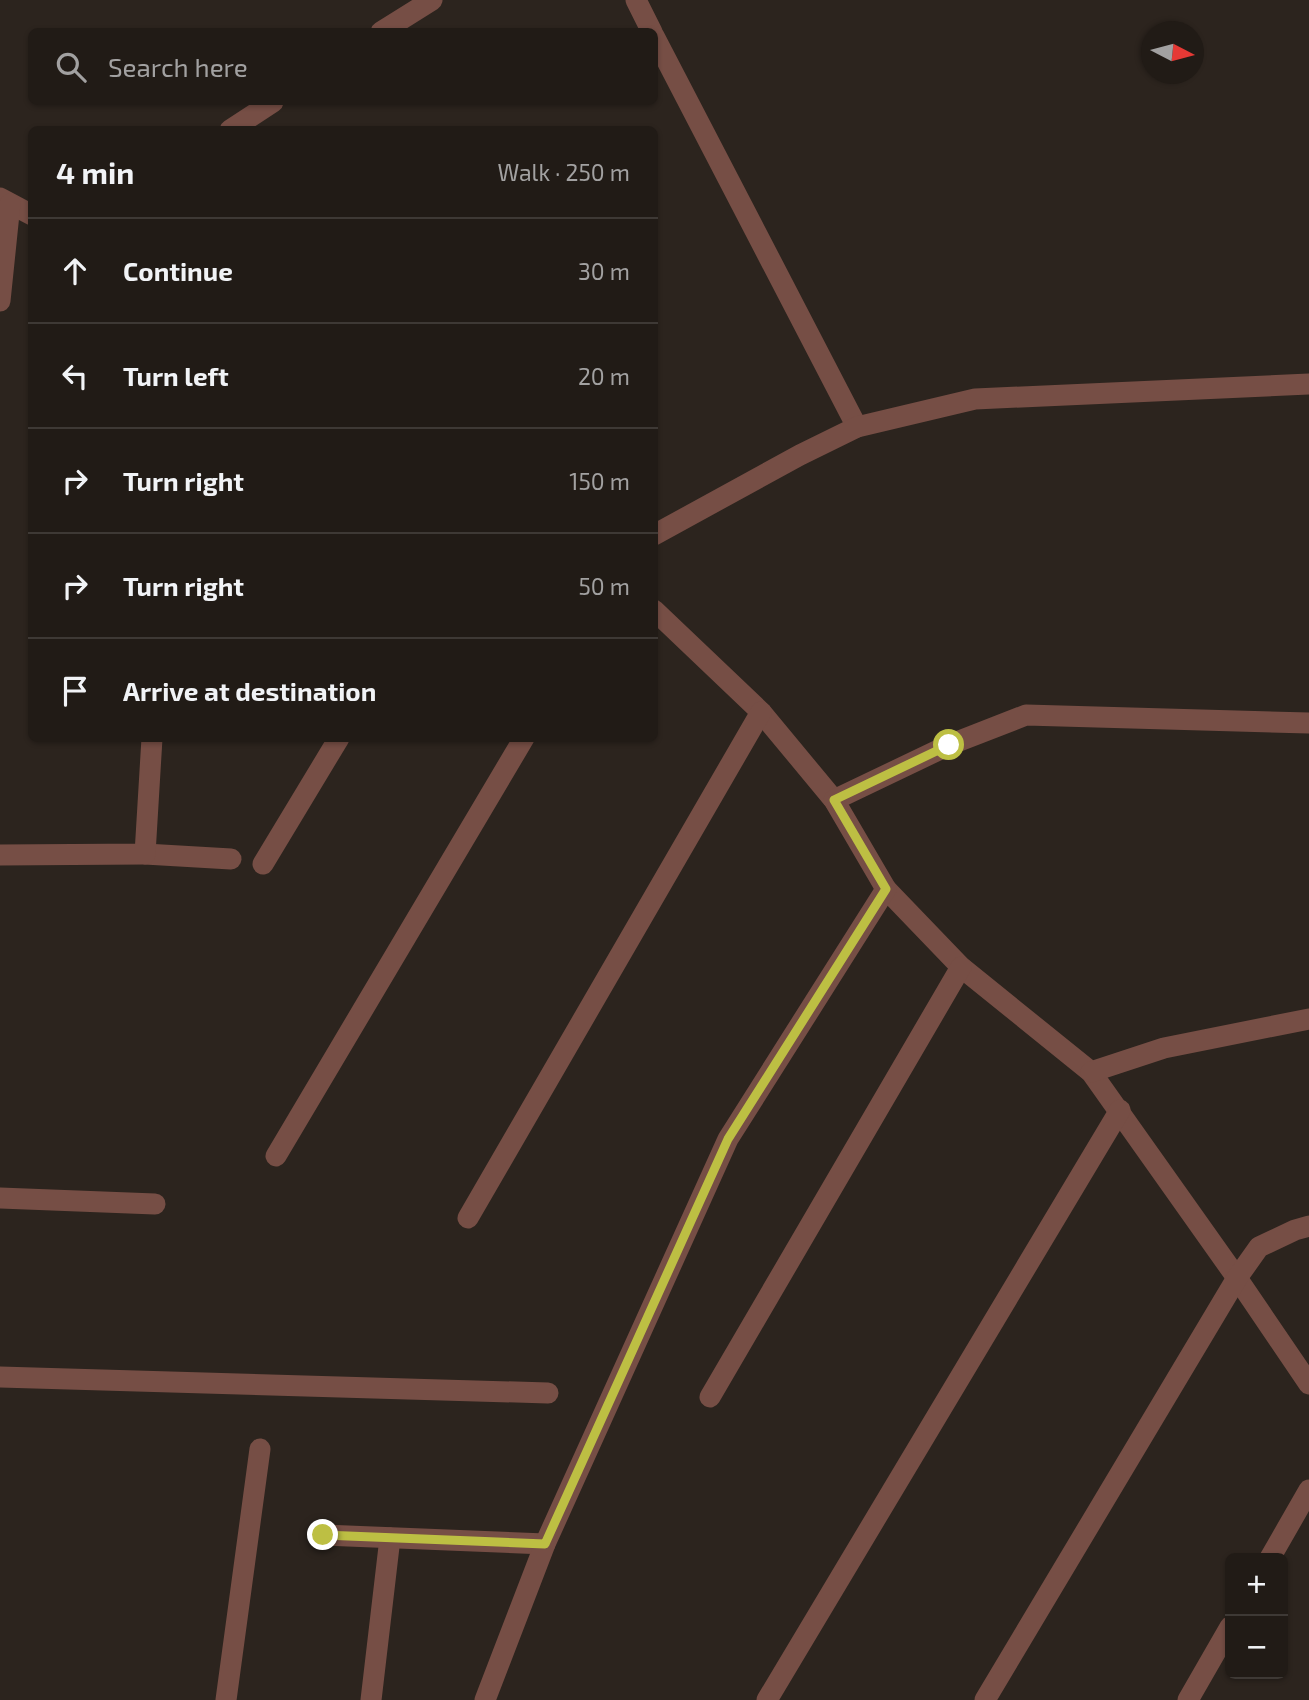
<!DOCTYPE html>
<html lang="en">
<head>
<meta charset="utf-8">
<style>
	:root { --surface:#211b16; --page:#2d2823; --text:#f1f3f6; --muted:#a2a1a1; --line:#3e3935 }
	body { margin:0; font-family:"Exo 2",sans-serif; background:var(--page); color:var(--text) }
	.controls { position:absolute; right:21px; bottom:21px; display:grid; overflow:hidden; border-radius:10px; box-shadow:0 2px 5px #0004 }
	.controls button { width:63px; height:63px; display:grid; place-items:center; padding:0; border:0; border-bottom:2px solid var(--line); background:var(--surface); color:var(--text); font:35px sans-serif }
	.compass { position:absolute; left:1141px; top:21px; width:63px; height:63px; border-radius:50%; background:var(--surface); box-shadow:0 2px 5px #0004; rotate:96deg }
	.stop { position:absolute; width:21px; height:21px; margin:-16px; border:5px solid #bdbf43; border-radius:50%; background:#fff }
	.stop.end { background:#bdbf43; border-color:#fff; box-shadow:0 2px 7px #0008 }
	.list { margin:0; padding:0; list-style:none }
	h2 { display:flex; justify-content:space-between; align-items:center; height:91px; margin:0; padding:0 28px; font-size:30px }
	h2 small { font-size:23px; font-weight:400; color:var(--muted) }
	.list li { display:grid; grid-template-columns:46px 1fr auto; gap:21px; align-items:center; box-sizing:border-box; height:105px; padding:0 28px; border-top:2px solid var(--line) }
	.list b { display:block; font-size:26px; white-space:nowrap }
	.list em { font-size:23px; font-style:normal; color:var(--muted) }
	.icon { flex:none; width:38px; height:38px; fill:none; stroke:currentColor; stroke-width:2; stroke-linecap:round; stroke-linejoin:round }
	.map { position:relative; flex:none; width:1309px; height:1700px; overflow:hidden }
	.search { position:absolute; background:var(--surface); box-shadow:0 2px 5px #0004; left:28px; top:28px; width:630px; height:77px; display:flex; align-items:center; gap:18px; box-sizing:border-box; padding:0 24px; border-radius:10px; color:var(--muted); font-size:26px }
	.panel { position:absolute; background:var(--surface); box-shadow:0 2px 5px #0004; left:28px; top:126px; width:630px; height:616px; border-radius:10px }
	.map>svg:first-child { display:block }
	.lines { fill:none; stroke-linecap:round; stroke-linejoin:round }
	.minor { stroke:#764e45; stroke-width:21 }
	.route { stroke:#bdbf43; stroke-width:9 }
</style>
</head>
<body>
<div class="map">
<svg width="1309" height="1700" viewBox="0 0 1309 1700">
	<rect width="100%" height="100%" fill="#2c241e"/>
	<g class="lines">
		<g class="minor">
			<path d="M 636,0 L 652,32"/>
			<path d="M 381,32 L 432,0"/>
			<path d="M 654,36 L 857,427"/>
			<path d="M 230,130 L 273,102"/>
			<path d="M 0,198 L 32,215"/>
			<path d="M 0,301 L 10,204"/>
			<path d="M 654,535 L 800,455 L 857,427 L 975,399 L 1309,384"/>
			<path d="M 654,610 L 761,712 L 834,800 L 886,889 L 961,967 L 1091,1072 L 1237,1278 L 1309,1384"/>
			<path d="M 834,800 L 949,745 L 1026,715 L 1309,723"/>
			<path d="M 145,854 L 231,859"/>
			<path d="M 0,855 L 145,854 L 152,738"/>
			<path d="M 263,864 L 339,738"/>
			<path d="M 1091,1072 L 1164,1048 L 1309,1019"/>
			<path d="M 276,1156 L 524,738"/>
			<path d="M 0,1198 L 155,1204"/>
			<path d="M 468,1218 L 761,712"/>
			<path d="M 0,1377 L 548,1393"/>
			<path d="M 710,1397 L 961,967"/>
			<path d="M 323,1535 L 545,1544"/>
			<path d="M 1270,1558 L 1309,1490"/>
			<path d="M 226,1700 L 260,1449"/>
			<path d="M 371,1700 L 390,1538"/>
			<path d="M 485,1700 L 545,1544 L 728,1139 L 886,889"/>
			<path d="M 767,1700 L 1120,1110"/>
			<path d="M 985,1700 L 1237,1278 L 1259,1247 L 1295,1230 L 1309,1226"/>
			<path d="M 1188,1700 L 1230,1627"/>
		</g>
	</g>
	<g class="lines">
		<path class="route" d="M 323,1535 L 545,1544 L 728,1139 L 886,889 L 834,800 L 949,745"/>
	</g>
</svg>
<div class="controls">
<button>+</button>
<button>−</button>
</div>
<svg class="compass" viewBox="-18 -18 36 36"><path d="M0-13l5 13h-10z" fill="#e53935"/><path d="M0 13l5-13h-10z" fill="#a2a1a1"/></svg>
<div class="stop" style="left:949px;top:745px"></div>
<div class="stop end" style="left:323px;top:1535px"></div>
<div class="search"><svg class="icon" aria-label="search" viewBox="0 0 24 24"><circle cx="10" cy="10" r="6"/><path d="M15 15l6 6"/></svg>Search here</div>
<section class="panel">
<h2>4 min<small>Walk · 250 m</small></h2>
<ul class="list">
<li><svg class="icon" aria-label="ahead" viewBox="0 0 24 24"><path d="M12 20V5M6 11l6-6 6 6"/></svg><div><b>Continue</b></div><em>30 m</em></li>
<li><svg class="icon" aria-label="left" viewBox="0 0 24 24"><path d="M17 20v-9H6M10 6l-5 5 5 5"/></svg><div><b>Turn left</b></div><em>20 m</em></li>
<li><svg class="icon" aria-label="right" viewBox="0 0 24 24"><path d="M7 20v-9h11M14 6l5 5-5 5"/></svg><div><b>Turn right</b></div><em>150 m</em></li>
<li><svg class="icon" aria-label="right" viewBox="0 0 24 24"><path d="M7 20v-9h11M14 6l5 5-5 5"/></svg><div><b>Turn right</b></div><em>50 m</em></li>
<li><svg class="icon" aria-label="arrive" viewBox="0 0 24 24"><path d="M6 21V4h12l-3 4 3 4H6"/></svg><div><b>Arrive at destination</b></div></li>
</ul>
</section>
</div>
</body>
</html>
